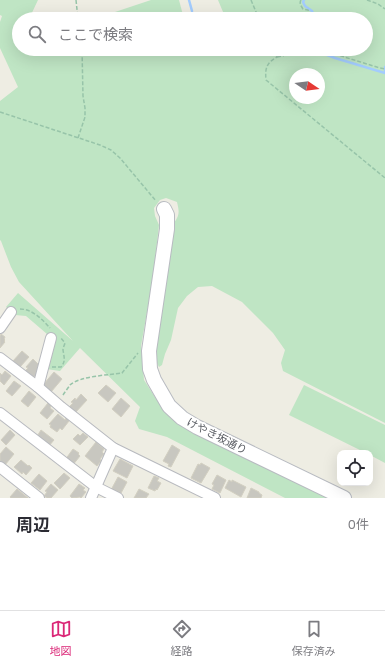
<!DOCTYPE html>
<html lang="ja">
<head>
<meta charset="utf-8">
<style>
	:root { --surface:#fff; --page:#f7f7f7; --text:#2b2b33; --muted:#7c7c81; --line:#e1e1e2; --accent:#db2777 }
	body { margin:0; font-family:Poppins,"Noto Sans JP",sans-serif; background:var(--page); color:var(--text) }
	.controls { position:absolute; right:12px; bottom:12px; display:grid; overflow:hidden; border-radius:8px; box-shadow:0 4px 16px #0002 }
	.controls button { width:36px; height:36px; display:grid; place-items:center; padding:0; border:0; border-bottom:1px solid var(--line); background:var(--surface); color:var(--text); font:20px sans-serif }
	.compass { position:absolute; left:289px; top:68px; width:36px; height:36px; border-radius:50%; background:var(--surface); box-shadow:0 4px 16px #0002; rotate:103deg }
	.list { margin:0; padding:0; list-style:none }
	h2 { display:flex; justify-content:space-between; align-items:center; height:52px; margin:0; padding:0 16px; font-size:17px }
	h2 small { font-size:13px; font-weight:400; color:var(--muted) }
	.icon { flex:none; width:22px; height:22px; fill:none; stroke:currentColor; stroke-width:2; stroke-linecap:round; stroke-linejoin:round }
	.map { position:relative; flex:none; width:385px; height:498px; overflow:hidden }
	.search { position:absolute; background:var(--surface); box-shadow:0 4px 16px #0002; left:12px; right:12px; top:12px; height:44px; display:flex; align-items:center; gap:10px; box-sizing:border-box; padding:0 14px; border-radius:22px; color:var(--muted); font-size:15px }
	.sheet { height:112px; background:var(--surface) }
	nav { display:flex; justify-content:space-around; align-items:center; box-sizing:border-box; height:56px; border-top:1px solid var(--line); background:var(--surface); font-size:11px; color:var(--muted) }
	nav a { display:grid; justify-items:center; gap:2px }
	nav .on { color:var(--accent) }
	.map>svg:first-child { display:block }
	.green { fill:#bfe5c4; fill-rule:evenodd }
	.lines { fill:none; stroke-linecap:round; stroke-linejoin:round }
	.stream { stroke:#a3ccfe; stroke-width:2.5 }
	.building { fill:#c8c7c0; stroke:#d2cfc1 }
	.street-casing { stroke:#b8babf; stroke-width:12 }
	.secondary-casing { stroke:#b8bbc1; stroke-width:16 }
	.path { stroke:#97c4a9; stroke-width:1.5; stroke-dasharray:4 2; stroke-linecap:butt }
	.street { stroke:#fff; stroke-width:10 }
	.secondary { stroke:#fff; stroke-width:14 }
	.labels { text-anchor:middle; dominant-baseline:central; stroke-width:3.5; stroke-linejoin:round; paint-order:stroke }
	.street-label { font-size:11px; fill:#5b5e64; stroke:#fff }
</style>
</head>
<body>
<div class="map">
<svg width="385" height="498" viewBox="0 0 385 498">
	<rect width="100%" height="100%" fill="#eeede3"/>
	<g class="green">
		<path d="M 0,0 L 38,0 L 29,19 L 19,19 L 19,49 L 366,49 L 366,19 L 226,19 L 218,0 L 385,0 L 385,423 L 283,371 L 281,363 L 285,350 L 273,333 L 242,302 L 212,286 L 198,287 L 187,296 L 178,308 L 171,340 L 165,354 L 162,365 L 159,367 L 156,361 L 158,333 L 172,226 C 179,216 180,214 177,202 L 166,198 L 160,200 L 154,208 L 155,216 L 159,225 L 153,278 L 141,346 L 144,380 L 162,408 L 188,428 L 303,486 L 329,498 L 285,498 L 167,437 L 139,429 L 135,421 L 140,407 L 80,348 L 60,371 L 46,369 L 54,340 L 26,316 L 15,315 L 6,307 L 18,293 L 73,341 L 19,282 L 11,267 L 1,241 L 0,240 L 0,101 L 18,87 L 0,48 L 0,22 L 2,16 L 0,15 ZM 295,74 L 319,74 L 319,98 L 295,98 Z"/>
		<path d="M 151,0 L 179,0 L 184,19 L 104,19 L 106,15 Z"/>
		<path d="M 304,385 L 385,425 L 385,463 L 370,455 L 370,453 L 366,453 L 289,415 Z"/>
	</g>
	<g class="lines">
		<g class="stream">
			<path d="M 189,0 L 192,11"/>
			<path d="M 304,0 L 303,2 L 305,6 L 312,11 L 315,19"/>
			<path d="M 321,49 L 322,53 L 335,58 L 385,73"/>
			<path d="M 385,67 L 385,71"/>
		</g>
	</g>
	<g class="building">
		<path d="M 1,334 L 5,337 L 4,339 L 5,340 L 4,341 L 5,342 L 0,348 L 0,336 Z"/>
		<path d="M 22,351 L 29,357 L 20,367 L 13,361 Z"/>
		<path d="M 33,359 L 39,365 L 37,367 L 38,368 L 36,372 L 38,373 L 34,377 L 32,376 L 31,377 L 25,371 L 28,368 L 26,367 Z"/>
		<path d="M 5,371 L 11,376 L 4,385 L 0,381 L 0,373 L 2,375 Z"/>
		<path d="M 54,372 L 62,379 L 51,392 L 43,385 Z"/>
		<path d="M 14,381 L 21,386 L 12,396 L 6,391 Z"/>
		<path d="M 106,385 L 116,393 L 108,402 L 98,393 Z"/>
		<path d="M 29,391 L 36,397 L 28,407 L 21,401 Z"/>
		<path d="M 81,394 L 87,400 L 75,413 L 69,407 L 73,403 L 71,402 L 75,398 L 76,400 Z"/>
		<path d="M 121,398 L 130,406 L 121,417 L 112,409 Z"/>
		<path d="M 48,403 L 51,406 L 50,408 L 54,411 L 47,419 L 40,413 Z"/>
		<path d="M 58,414 L 65,420 L 66,418 L 69,421 L 62,430 L 60,428 L 57,432 L 50,427 L 51,425 L 49,424 Z"/>
		<path d="M 10,430 L 15,435 L 6,445 L 1,440 Z"/>
		<path d="M 41,430 L 54,440 L 48,447 L 36,438 Z"/>
		<path d="M 83,433 L 88,437 L 80,445 L 73,439 L 78,434 L 80,436 Z"/>
		<path d="M 96,442 L 104,449 L 102,452 L 104,454 L 100,459 L 101,461 L 97,466 L 85,456 Z"/>
		<path d="M 172,445 L 180,450 L 171,467 L 168,466 L 169,464 L 163,461 Z"/>
		<path d="M 6,447 L 14,454 L 5,465 L 0,461 L 0,454 Z"/>
		<path d="M 73,449 L 79,453 L 78,454 L 80,456 L 72,466 L 65,460 Z"/>
		<path d="M 120,459 L 133,466 L 127,478 L 113,471 Z"/>
		<path d="M 21,460 L 28,466 L 29,465 L 32,468 L 26,475 L 23,472 L 22,474 L 14,467 Z"/>
		<path d="M 201,463 L 210,468 L 201,483 L 191,478 L 198,464 L 200,465 Z"/>
		<path d="M 64,473 L 70,478 L 60,489 L 54,483 Z"/>
		<path d="M 39,474 L 47,481 L 40,490 L 31,483 Z"/>
		<path d="M 217,475 L 226,480 L 220,493 L 212,489 L 214,485 L 212,484 Z"/>
		<path d="M 154,476 L 159,478 L 157,481 L 161,483 L 157,490 L 156,489 L 155,491 L 148,488 Z"/>
		<path d="M 118,477 L 127,482 L 120,495 L 111,490 Z"/>
		<path d="M 229,480 L 232,482 L 232,480 L 246,487 L 241,497 L 225,488 Z"/>
		<path d="M 51,484 L 58,490 L 51,498 L 47,498 L 44,496 L 47,492 L 45,491 Z"/>
		<path d="M 79,484 L 85,488 L 83,490 L 86,492 L 81,498 L 80,497 L 72,498 L 70,496 Z"/>
		<path d="M 251,488 L 259,492 L 259,493 L 262,495 L 261,498 L 247,498 Z"/>
		<path d="M 17,489 L 28,498 L 11,498 L 10,497 Z"/>
		<path d="M 139,489 L 149,494 L 146,498 L 134,498 Z"/>
	</g>
	<g class="lines">
		<defs>
			<g id="street">
				<path d="M 0,328 L 11,312"/>
				<path d="M 0,358 L 38,387 L 61,407 L 113,448 L 215,498"/>
				<path d="M 38,387 L 51,338"/>
				<path d="M 0,413 L 96,487 L 118,498"/>
				<path d="M 0,467 L 39,498"/>
				<path d="M 91,498 L 113,448"/>
			</g>
			<path id="secondary" d="M 164,209 L 167,215 L 167,229 L 149,351 L 150,369 L 154,380 L 169,406 L 182,418 L 197,427 L 344,498"/>
		</defs>
		<use href="#street" class="street-casing"/>
		<use href="#secondary" class="secondary-casing"/>
		<g class="path">
			<path d="M 76,0 L 78,19"/>
			<path d="M 251,0 L 259,19"/>
			<path d="M 301,0 C 299,3 301,6 303,9 L 308,10 L 314,19"/>
			<path d="M 367,0 L 378,4 L 385,9"/>
			<path d="M 274,49 L 277,57 C 266,63 265,69 266,80 L 385,178"/>
			<path d="M 324,49 L 325,51 L 380,68 L 385,69"/>
			<path d="M 277,57 L 283,56 L 291,49"/>
			<path d="M 0,112 L 100,145 L 111,150 L 120,158 L 156,201"/>
			<path d="M 78,138 L 85,117 L 85,108 L 83,96 L 82,49"/>
			<path d="M 20,309 C 32,309 42,319 50,328"/>
			<path d="M 52,367 L 61,367 C 66,361 64,357 63,350 C 63,348 64,346 65,343 L 60,337"/>
			<path d="M 63,395 C 65,392 68,388 70,385 C 80,376 109,375 122,373 L 138,353"/>
		</g>
		<use href="#street" class="street"/>
		<use href="#secondary" class="secondary"/>
	</g>
	<g class="labels">
		<g class="street-label">
			<text transform="translate(217 436) rotate(27)">けやき坂通り</text>
		</g>
	</g>
</svg>
<div class="controls">
<button><svg class="icon" aria-label="locate" viewBox="0 0 24 24"><circle cx="12" cy="12" r="6"/><path d="M12 2v4M12 18v4M2 12h4M18 12h4"/></svg></button>
</div>
<svg class="compass" viewBox="-18 -18 36 36"><path d="M0-13l5 13h-10z" fill="#e53935"/><path d="M0 13l5-13h-10z" fill="#7c7c81"/></svg>
<div class="search"><svg class="icon" aria-label="search" viewBox="0 0 24 24"><circle cx="10" cy="10" r="6"/><path d="M15 15l6 6"/></svg>ここで検索</div>
</div>
<section class="sheet">
<h2>周辺<small>0件</small></h2>
<ul class="list">
</ul>
</section>
<nav>
<a class="on"><svg class="icon" aria-label="map" viewBox="0 0 24 24"><path d="M3 6l6-2 6 2 6-2v14l-6 2-6-2-6 2zM9 4v14M15 6v14"/></svg>地図</a>
<a><svg class="icon" aria-label="directions" viewBox="0 0 24 24"><path d="M12 3l9 9-9 9-9-9zM9 14v-3h6M13 9l2 2-2 2"/></svg>経路</a>
<a><svg class="icon" aria-label="saved" viewBox="0 0 24 24"><path d="M7 4h10v16l-5-4-5 4z"/></svg>保存済み</a>
</nav>
</body>
</html>
